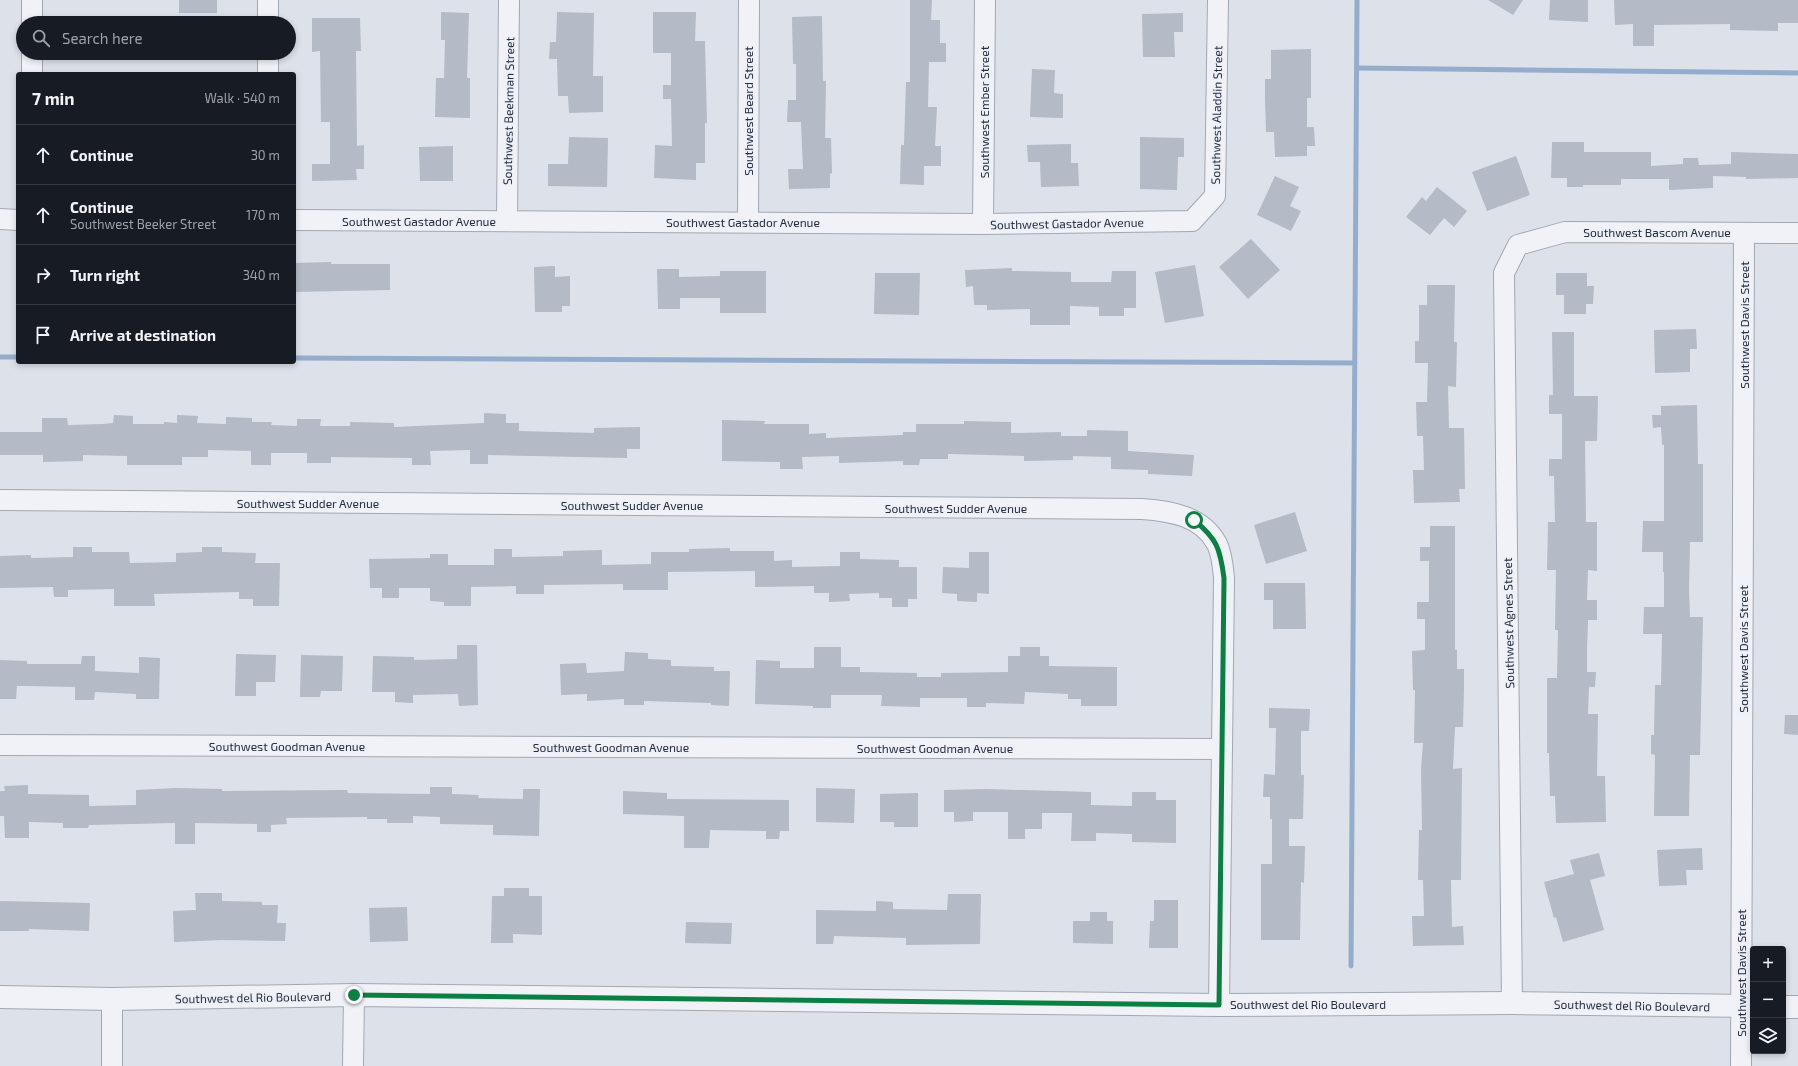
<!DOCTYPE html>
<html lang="en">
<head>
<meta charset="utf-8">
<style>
	:root { --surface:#171b24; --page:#242831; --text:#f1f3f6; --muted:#9ea1a6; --line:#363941 }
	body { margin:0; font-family:"Exo 2",sans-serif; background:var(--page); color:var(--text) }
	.controls { position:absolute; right:12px; bottom:12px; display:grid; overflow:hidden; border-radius:4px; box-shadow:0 2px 6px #0003 }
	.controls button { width:36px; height:36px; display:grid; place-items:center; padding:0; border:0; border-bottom:1px solid var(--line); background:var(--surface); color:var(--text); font:20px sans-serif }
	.stop { position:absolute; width:12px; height:12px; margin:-9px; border:3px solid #0b8043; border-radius:50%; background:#fff }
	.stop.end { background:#0b8043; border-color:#fff; box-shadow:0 1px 4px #0008 }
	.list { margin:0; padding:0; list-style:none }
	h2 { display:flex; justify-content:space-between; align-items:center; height:52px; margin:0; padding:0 16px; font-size:17px }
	h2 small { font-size:13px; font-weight:400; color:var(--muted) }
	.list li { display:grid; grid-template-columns:26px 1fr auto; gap:12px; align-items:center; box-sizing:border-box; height:60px; padding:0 16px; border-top:1px solid var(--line) }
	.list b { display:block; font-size:15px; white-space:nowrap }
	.list p { margin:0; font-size:13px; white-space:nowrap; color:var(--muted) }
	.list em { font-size:13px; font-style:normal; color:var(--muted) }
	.icon { flex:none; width:22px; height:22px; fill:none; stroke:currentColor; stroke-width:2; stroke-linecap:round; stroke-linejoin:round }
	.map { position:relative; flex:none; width:1798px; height:1066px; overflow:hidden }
	.search { position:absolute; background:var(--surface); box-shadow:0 2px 6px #0003; left:16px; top:16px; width:280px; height:44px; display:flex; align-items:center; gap:10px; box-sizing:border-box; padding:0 14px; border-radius:22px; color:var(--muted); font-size:15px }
	.panel { position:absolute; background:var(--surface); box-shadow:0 2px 6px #0003; left:16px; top:72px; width:280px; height:292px; border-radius:4px }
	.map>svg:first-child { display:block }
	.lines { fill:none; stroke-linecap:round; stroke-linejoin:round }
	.stream { stroke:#95adcc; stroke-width:5 }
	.building { fill:#b4bac6 }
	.minor-casing { stroke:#a2a8b3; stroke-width:22 }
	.tertiary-casing { stroke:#a2a8b3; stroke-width:24 }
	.minor { stroke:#f0f2f7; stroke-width:20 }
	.tertiary { stroke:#f0f2f7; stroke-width:22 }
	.route { stroke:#0b8043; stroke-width:5 }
	.labels { text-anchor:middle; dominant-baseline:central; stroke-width:3; stroke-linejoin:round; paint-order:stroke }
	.street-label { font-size:12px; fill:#252e41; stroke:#edf0f6 }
</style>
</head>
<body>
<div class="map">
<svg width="1798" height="1066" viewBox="0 0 1798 1066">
	<rect width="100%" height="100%" fill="#dde1e9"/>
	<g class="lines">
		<g class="stream">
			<path d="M 1357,68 L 1798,73"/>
			<path d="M 0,357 L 18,357"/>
			<path d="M 294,358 L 1355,363"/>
			<path d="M 1351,966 L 1357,0"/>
		</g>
	</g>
	<g class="building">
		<rect x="179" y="0" width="38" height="13"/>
		<path d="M 910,0 L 932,0 L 931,20 L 940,20 L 940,43 L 946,43 L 946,62 L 929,62 L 928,107 L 937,107 L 935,146 L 941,146 L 941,166 L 924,166 L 924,185 L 900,184 L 901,145 L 904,145 L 906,82 L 910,82 Z"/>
		<path d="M 1488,0 L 1523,0 L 1513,15 Z"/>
		<path d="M 1550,0 L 1588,0 L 1588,22 L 1549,20 Z"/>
		<path d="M 1614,0 L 1798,0 L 1798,23 L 1778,23 L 1778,31 L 1730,30 L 1730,24 L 1654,25 L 1654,46 L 1633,46 L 1633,24 L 1615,25 Z"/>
		<path d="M 441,12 L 469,13 L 467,78 L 470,78 L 470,118 L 435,117 L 436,78 L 444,78 L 445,40 L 441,40 Z"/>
		<path d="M 557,12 L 594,13 L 593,76 L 603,76 L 603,112 L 569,113 L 568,96 L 558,96 L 557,59 L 549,59 L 550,42 L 556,42 Z"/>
		<path d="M 653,12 L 696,12 L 695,41 L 705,41 L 707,123 L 705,123 L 705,163 L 696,163 L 696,180 L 654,178 L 655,145 L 672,146 L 671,99 L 663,99 L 663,85 L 671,85 L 671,53 L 653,53 Z"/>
		<path d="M 1183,13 L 1183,32 L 1174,32 L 1175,57 L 1143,57 L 1142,14 Z"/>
		<path d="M 822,16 L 823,81 L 826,81 L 825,138 L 831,138 L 832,173 L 830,174 L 830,188 L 789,189 L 788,169 L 803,169 L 801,122 L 787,122 L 788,100 L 796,100 L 796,64 L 793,64 L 792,17 Z"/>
		<path d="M 312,18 L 360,18 L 361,51 L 356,51 L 357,146 L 364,145 L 364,169 L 356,169 L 357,180 L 312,181 L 312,164 L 330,164 L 330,122 L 321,122 L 320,51 L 312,52 Z"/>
		<path d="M 1311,49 L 1311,98 L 1307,98 L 1307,127 L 1314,127 L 1315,146 L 1307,146 L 1307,156 L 1275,157 L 1274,132 L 1266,132 L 1265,99 L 1265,79 L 1271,79 L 1271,50 Z"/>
		<path d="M 1032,69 L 1055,70 L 1054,93 L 1063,94 L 1063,118 L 1030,117 Z"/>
		<path d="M 569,137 L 608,138 L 607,187 L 548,186 L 548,164 L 568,164 Z"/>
		<path d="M 1140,137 L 1184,138 L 1184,157 L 1178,157 L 1177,190 L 1140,189 Z"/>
		<path d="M 1552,142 L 1584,142 L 1584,152 L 1651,152 L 1651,166 L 1683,164 L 1683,158 L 1698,158 L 1699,165 L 1731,164 L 1731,152 L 1798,154 L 1798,178 L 1746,179 L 1746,177 L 1713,176 L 1713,188 L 1669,190 L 1669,179 L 1621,179 L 1621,185 L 1583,185 L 1583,187 L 1567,187 L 1567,178 L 1551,178 Z"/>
		<path d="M 1071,144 L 1071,163 L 1078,163 L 1079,186 L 1041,187 L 1040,162 L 1028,162 L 1027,145 Z"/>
		<path d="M 453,146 L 453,181 L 420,181 L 419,147 Z"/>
		<path d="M 1516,156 L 1530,195 L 1487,211 L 1472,172 Z"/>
		<path d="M 1275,176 L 1299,187 L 1290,206 L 1301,211 L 1291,231 L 1257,215 Z"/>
		<path d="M 1437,187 L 1467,211 L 1454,227 L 1444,218 L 1430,235 L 1406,217 L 1422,197 L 1426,201 Z"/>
		<path d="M 1251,239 L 1280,270 L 1248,299 L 1219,267 Z"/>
		<path d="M 331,262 L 331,264 L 390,264 L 390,290 L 294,292 L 294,263 Z"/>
		<path d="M 1195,265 L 1204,316 L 1165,323 L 1155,272 Z"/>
		<path d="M 555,266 L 555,277 L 570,276 L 570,306 L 562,306 L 562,312 L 535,312 L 534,267 Z"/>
		<path d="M 1012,268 L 1012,271 L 1071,272 L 1071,282 L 1111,282 L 1112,271 L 1136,271 L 1136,308 L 1124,308 L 1124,316 L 1099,316 L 1099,307 L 1070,306 L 1070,325 L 1030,325 L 1030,309 L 987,310 L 987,305 L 974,305 L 973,286 L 966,287 L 965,270 Z"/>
		<path d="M 657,269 L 679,269 L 679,277 L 720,276 L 720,271 L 766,271 L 766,313 L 720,313 L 720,298 L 680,298 L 680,309 L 658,309 Z"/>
		<path d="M 875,273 L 920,273 L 919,315 L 874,314 Z"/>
		<path d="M 1556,273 L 1587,273 L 1587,286 L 1594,286 L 1593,304 L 1586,304 L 1586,314 L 1564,314 L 1564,295 L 1556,295 Z"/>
		<path d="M 1427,285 L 1455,285 L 1454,342 L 1457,342 L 1456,387 L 1448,386 L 1449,428 L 1464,428 L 1465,489 L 1459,489 L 1460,502 L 1414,503 L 1413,470 L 1424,470 L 1423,436 L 1417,436 L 1416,402 L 1427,402 L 1428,363 L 1415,363 L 1415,341 L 1419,341 L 1419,305 L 1427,305 Z"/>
		<path d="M 1696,329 L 1697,349 L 1690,349 L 1690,372 L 1655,373 L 1654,330 Z"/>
		<path d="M 1552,332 L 1574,332 L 1574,396 L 1598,396 L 1597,441 L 1585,441 L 1586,522 L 1597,522 L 1597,571 L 1588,570 L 1587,600 L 1597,600 L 1597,620 L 1588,620 L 1587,652 L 1587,672 L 1596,672 L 1595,687 L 1589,687 L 1588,714 L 1598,714 L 1597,776 L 1605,776 L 1606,822 L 1556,823 L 1555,796 L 1550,796 L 1549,753 L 1547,753 L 1547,678 L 1557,678 L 1558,630 L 1555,630 L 1556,570 L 1547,570 L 1548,522 L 1555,522 L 1554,476 L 1549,476 L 1549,459 L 1562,459 L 1562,414 L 1549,414 L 1549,395 L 1553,395 Z"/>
		<path d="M 1697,405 L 1698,464 L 1703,464 L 1703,542 L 1690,542 L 1689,590 L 1690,617 L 1703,617 L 1700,755 L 1690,755 L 1689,816 L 1654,816 L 1655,755 L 1651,754 L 1651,735 L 1654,735 L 1655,685 L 1661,685 L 1662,634 L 1643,634 L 1644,607 L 1664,607 L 1664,572 L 1663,572 L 1663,552 L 1642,552 L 1643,521 L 1664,521 L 1664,445 L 1662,445 L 1661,427 L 1653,428 L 1652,415 L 1661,415 L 1661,406 Z"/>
		<path d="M 484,413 L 506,414 L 506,423 L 519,423 L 519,431 L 594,433 L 594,428 L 640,427 L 640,449 L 627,449 L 627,458 L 488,455 L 488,464 L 470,464 L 470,450 L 430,451 L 431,465 L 412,465 L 412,458 L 331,457 L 331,463 L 307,463 L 307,453 L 271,453 L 271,465 L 251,465 L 251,451 L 208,450 L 208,457 L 182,457 L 182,465 L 127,465 L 127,456 L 83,455 L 83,461 L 43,462 L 43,455 L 0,455 L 0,432 L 42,432 L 42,418 L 67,418 L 68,425 L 103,424 L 113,423 L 114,415 L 133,416 L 133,424 L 164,424 L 164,422 L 177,423 L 177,415 L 198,416 L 197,423 L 226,424 L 226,417 L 252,418 L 252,422 L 272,422 L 271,425 L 297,426 L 297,419 L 321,419 L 320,426 L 350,426 L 350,422 L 394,423 L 394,427 L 484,423 Z"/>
		<path d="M 722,420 L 765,421 L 764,424 L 809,424 L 809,434 L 826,433 L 826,438 L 903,435 L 903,432 L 916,432 L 916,424 L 964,424 L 964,421 L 1011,422 L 1011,433 L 1061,432 L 1061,436 L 1087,436 L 1087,430 L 1128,431 L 1128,451 L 1194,455 L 1192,476 L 1148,474 L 1148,470 L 1111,469 L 1111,457 L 1073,456 L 1073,460 L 1024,461 L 1024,456 L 948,454 L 948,459 L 920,459 L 919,465 L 903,465 L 903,461 L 839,463 L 839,456 L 802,457 L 803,469 L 780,469 L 780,462 L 722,461 Z"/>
		<path d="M 1295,512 L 1307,551 L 1266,564 L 1254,525 Z"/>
		<path d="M 1430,526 L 1455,526 L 1455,650 L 1457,650 L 1457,669 L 1464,669 L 1464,689 L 1463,727 L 1455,727 L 1453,769 L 1462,768 L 1461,880 L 1451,880 L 1452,927 L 1463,926 L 1464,945 L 1413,946 L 1412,916 L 1424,916 L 1423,880 L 1418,880 L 1419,830 L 1422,830 L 1421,769 L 1423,743 L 1414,743 L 1415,690 L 1413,690 L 1412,651 L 1425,650 L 1425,619 L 1417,619 L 1417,602 L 1429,602 L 1429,561 L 1420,561 L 1420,547 L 1430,547 Z"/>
		<path d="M 73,547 L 92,547 L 92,552 L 129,552 L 130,563 L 176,562 L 176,553 L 202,552 L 202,547 L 222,547 L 222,552 L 256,553 L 255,563 L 280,563 L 279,606 L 253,606 L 253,599 L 239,599 L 239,592 L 154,594 L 155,606 L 114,606 L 114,589 L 68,590 L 68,597 L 54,597 L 53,587 L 0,588 L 0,556 L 31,555 L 31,558 L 73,557 Z"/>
		<path d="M 730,548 L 730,551 L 774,551 L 774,561 L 792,560 L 792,567 L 840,566 L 840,552 L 860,552 L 860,559 L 899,560 L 899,567 L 917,567 L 917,599 L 908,599 L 908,607 L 892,607 L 892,598 L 879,598 L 879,593 L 849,594 L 850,601 L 829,602 L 829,593 L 814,593 L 814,586 L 755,587 L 755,571 L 668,572 L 668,590 L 623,590 L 623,584 L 544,585 L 544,594 L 516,594 L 516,586 L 471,587 L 471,606 L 444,606 L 444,602 L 430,601 L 430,588 L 399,588 L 399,598 L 382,598 L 382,588 L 370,588 L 369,559 L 430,558 L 430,554 L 448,554 L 448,565 L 494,565 L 494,549 L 512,549 L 512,557 L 563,556 L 563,551 L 602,550 L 602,565 L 651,564 L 651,552 L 689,552 L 689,549 Z"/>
		<path d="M 969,552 L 989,552 L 989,594 L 977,593 L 977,602 L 957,601 L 957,594 L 942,593 L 943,567 L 969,568 Z"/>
		<path d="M 1264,583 L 1305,583 L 1306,629 L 1273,629 L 1273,600 L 1264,600 Z"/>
		<path d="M 457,645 L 477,645 L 478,705 L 459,706 L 458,694 L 413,695 L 413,703 L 395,702 L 395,692 L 372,692 L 373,656 L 414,657 L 414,660 L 457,659 Z"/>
		<path d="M 814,647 L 841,647 L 841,667 L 860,667 L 860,672 L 917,673 L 917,677 L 941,677 L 941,673 L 1008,672 L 1008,656 L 1020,656 L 1020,647 L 1040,647 L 1040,656 L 1049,656 L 1049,666 L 1117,667 L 1117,706 L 1081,706 L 1081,699 L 1068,699 L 1068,694 L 1025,692 L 1024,704 L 986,703 L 986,707 L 967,707 L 967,698 L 920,698 L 920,707 L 881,706 L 882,695 L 831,695 L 831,708 L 813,708 L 813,706 L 755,704 L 756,660 L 780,661 L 780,668 L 814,668 Z"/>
		<path d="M 625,652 L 648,653 L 648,659 L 671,660 L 671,666 L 714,667 L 714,671 L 730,671 L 729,706 L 711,705 L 711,703 L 644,701 L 644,705 L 624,705 L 624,699 L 587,701 L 587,694 L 561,695 L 560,664 L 586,663 L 587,673 L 624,671 Z"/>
		<path d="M 236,654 L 276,655 L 275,682 L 256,682 L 256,696 L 235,696 Z"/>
		<path d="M 301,655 L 343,656 L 342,691 L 321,691 L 320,697 L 300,697 Z"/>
		<path d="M 82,656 L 95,656 L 95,671 L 139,673 L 139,657 L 160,658 L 159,699 L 136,699 L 136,694 L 95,692 L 94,700 L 75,700 L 75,687 L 26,686 L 17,686 L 16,699 L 0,699 L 0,660 L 27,661 L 27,664 L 81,664 Z"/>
		<path d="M 1269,708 L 1310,709 L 1309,731 L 1301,731 L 1301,775 L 1304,775 L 1303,819 L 1289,819 L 1289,846 L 1305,846 L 1304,883 L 1301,882 L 1300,940 L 1261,940 L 1261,864 L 1272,864 L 1272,819 L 1270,819 L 1270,797 L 1263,797 L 1264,774 L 1275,775 L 1276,728 L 1269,728 Z"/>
		<path d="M 1785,715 L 1798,715 L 1798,735 L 1784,734 Z"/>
		<path d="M 28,785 L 28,794 L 89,795 L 89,806 L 136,805 L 136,790 L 176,788 L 222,789 L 222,791 L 347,790 L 348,793 L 430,794 L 430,787 L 452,787 L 452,794 L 479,795 L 478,798 L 523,799 L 523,789 L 540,789 L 539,836 L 493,835 L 493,825 L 440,824 L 440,817 L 413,816 L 413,823 L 387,823 L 387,819 L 367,819 L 367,817 L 286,818 L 287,824 L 271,825 L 271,832 L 257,832 L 257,824 L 195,823 L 195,844 L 175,844 L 175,823 L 89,825 L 88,828 L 63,828 L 63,823 L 29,822 L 29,838 L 5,838 L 4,816 L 0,816 L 0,791 L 5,791 L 4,786 Z"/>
		<path d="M 816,788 L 855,789 L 854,823 L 816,822 Z"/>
		<path d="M 986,789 L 1091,792 L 1091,805 L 1132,806 L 1132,792 L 1156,792 L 1156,800 L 1176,800 L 1176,843 L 1132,842 L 1132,834 L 1096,833 L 1096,841 L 1071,841 L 1072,813 L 1042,813 L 1042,829 L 1025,829 L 1025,839 L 1008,839 L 1008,812 L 973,812 L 973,821 L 954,822 L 954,812 L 944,812 L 944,790 Z"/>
		<path d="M 623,791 L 667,793 L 667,799 L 789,800 L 789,831 L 780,831 L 779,839 L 766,839 L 766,831 L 710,830 L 709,848 L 684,848 L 684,816 L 623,814 Z"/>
		<path d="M 918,793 L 918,827 L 894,827 L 894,822 L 880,822 L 880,794 Z"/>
		<path d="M 1702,848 L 1703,870 L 1686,870 L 1687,885 L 1659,886 L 1657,850 Z"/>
		<path d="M 1599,853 L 1605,876 L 1590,880 L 1604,930 L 1563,942 L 1556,917 L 1554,918 L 1544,882 L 1574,874 L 1570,860 Z"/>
		<path d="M 504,888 L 529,888 L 529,896 L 542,896 L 542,935 L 513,934 L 513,943 L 491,943 L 492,896 L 504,896 Z"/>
		<path d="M 195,893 L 222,893 L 222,901 L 262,902 L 262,905 L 278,905 L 277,923 L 286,923 L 285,941 L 222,940 L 174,942 L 173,911 L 196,910 Z"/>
		<path d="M 948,894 L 981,894 L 980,944 L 906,945 L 906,938 L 834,936 L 833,944 L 816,944 L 816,910 L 876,911 L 876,901 L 893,902 L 893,909 L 947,910 Z"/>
		<path d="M 1154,900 L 1178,900 L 1178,948 L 1149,948 L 1150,921 L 1154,921 Z"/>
		<path d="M 0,901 L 90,903 L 89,931 L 29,929 L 29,931 L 0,931 Z"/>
		<path d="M 407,907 L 408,941 L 370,942 L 369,908 Z"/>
		<path d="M 1090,912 L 1107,912 L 1107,921 L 1113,921 L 1113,944 L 1073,943 L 1073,921 L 1090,921 Z"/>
		<path d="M 686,922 L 732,923 L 731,944 L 685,943 Z"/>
	</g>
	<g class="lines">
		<defs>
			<g id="minor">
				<path d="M 32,23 L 32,0"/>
				<path d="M 268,23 L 268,0"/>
				<path d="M 32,74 L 32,53"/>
				<path d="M 268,74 L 268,53"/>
				<path d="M 0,219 L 18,220"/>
				<path d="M 294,220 L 983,224 L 1192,221 L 1215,196 L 1218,0"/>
				<path d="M 507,221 L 509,0"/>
				<path d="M 748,221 L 749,0"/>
				<path d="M 983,224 L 985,0"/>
				<path d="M 0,500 L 1142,509 C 1171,511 1202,516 1217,544 C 1222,554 1223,567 1224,578 L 1219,1005"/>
				<path d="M 0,745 L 1221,749"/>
				<path d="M 1512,1003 L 1504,273 L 1518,245 L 1565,232 L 1798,233"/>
				<path d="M 112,1066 L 112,999"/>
				<path d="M 353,1066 L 354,995"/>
				<path d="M 1741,1066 L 1744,233"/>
			</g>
			<g id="tertiary">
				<path d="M 0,997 L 112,999 L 354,995 L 1219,1005 L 1512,1003 L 1753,1006"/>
				<path d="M 1783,1007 L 1798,1007"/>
			</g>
		</defs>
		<use href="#minor" class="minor-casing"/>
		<use href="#tertiary" class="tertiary-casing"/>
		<use href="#minor" class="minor"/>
		<use href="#tertiary" class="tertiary"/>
	</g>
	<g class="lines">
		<path class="route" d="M 354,995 L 1219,1005 L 1224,578 C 1220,548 1217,539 1194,520"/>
	</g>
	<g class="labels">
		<g class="street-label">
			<text transform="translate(508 111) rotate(-89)">Southwest Beekman Street</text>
			<text transform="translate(748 111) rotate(-90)">Southwest Beard Street</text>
			<text transform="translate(984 112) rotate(-90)">Southwest Ember Street</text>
			<text transform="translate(1216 115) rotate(-89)">Southwest Aladdin Street</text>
			<text x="419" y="221">Southwest Gastador Avenue</text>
			<text x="743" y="222">Southwest Gastador Avenue</text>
			<text transform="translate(1067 223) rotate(-1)">Southwest Gastador Avenue</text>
			<text x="1657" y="232">Southwest Bascom Avenue</text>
			<text transform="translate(1744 325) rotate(-90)">Southwest Davis Street</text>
			<text x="308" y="503">Southwest Sudder Avenue</text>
			<text x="632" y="505">Southwest Sudder Avenue</text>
			<text x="956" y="508">Southwest Sudder Avenue</text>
			<text transform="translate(1508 623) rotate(-91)">Southwest Agnes Street</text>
			<text transform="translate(1743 649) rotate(-90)">Southwest Davis Street</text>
			<text x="287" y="746">Southwest Goodman Avenue</text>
			<text x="611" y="747">Southwest Goodman Avenue</text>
			<text x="935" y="748">Southwest Goodman Avenue</text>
			<text transform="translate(1741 973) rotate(-90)">Southwest Davis Street</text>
			<text transform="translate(253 997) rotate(-1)">Southwest del Rio Boulevard</text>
			<text x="1308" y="1004">Southwest del Rio Boulevard</text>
			<text transform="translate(1632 1005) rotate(1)">Southwest del Rio Boulevard</text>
		</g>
	</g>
</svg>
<div class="controls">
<button>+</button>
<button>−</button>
<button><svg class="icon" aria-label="layers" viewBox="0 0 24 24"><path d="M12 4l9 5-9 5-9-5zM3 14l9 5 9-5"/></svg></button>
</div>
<div class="stop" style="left:1194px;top:520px"></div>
<div class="stop end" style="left:354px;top:995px"></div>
<div class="search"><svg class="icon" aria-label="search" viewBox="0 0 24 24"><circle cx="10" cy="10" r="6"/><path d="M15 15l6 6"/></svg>Search here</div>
<section class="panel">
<h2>7 min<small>Walk · 540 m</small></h2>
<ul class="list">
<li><svg class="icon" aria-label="ahead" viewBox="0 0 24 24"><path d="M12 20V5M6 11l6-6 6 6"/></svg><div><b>Continue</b></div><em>30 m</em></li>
<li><svg class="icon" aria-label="ahead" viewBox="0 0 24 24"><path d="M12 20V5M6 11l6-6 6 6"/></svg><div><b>Continue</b><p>Southwest Beeker Street</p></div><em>170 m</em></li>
<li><svg class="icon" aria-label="right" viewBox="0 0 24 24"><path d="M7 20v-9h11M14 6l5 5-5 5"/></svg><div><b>Turn right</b></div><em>340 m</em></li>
<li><svg class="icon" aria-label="arrive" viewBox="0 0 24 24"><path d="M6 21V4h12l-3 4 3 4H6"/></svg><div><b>Arrive at destination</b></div></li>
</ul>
</section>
</div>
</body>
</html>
